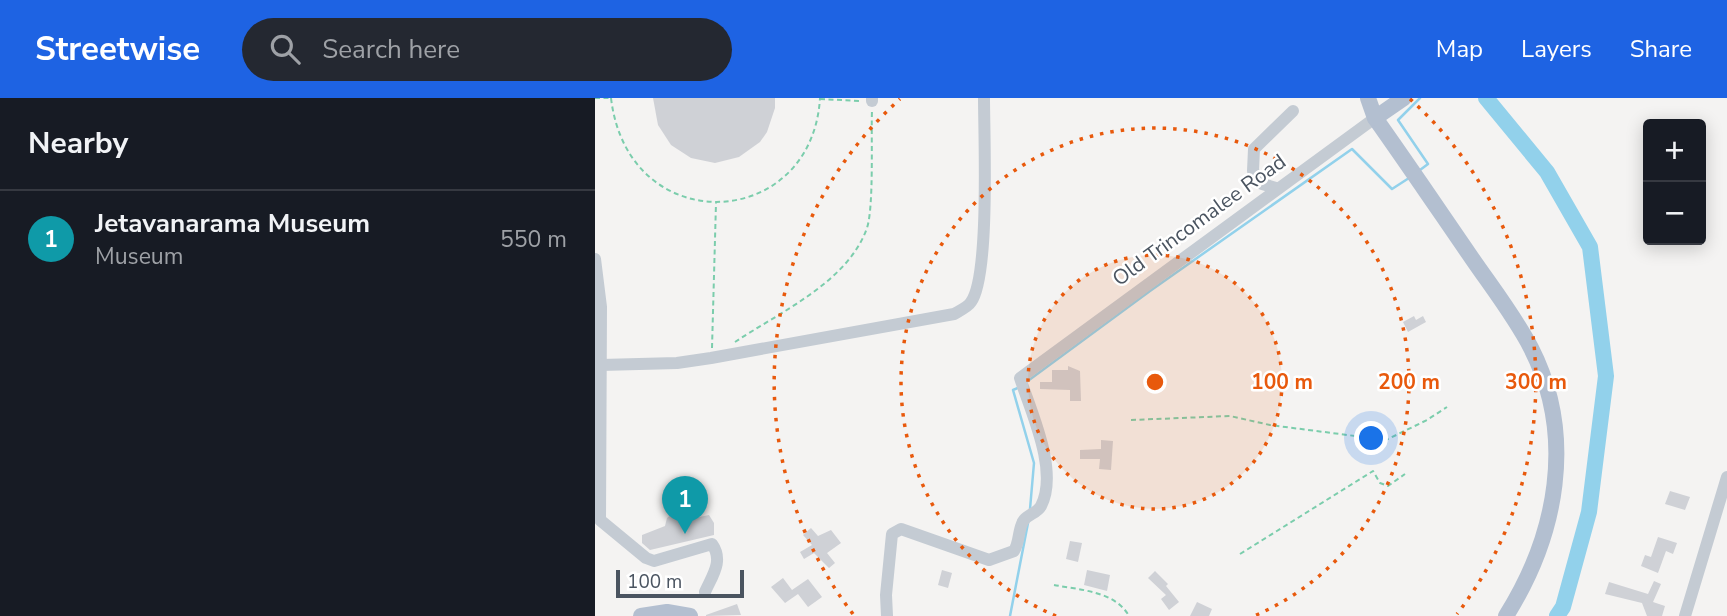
<!DOCTYPE html>
<html lang="en">
<head>
<meta charset="utf-8">
<style>
	:root { --surface:#171b24; --page:#242831; --text:#f1f3f6; --muted:#9ea1a6; --line:#363941; --accent:#1e63e3 }
	body { margin:0; font-family:"Nunito Sans",sans-serif; background:var(--page); color:var(--text) }
	.controls { position:absolute; right:21px; top:21px; display:grid; overflow:hidden; border-radius:7px; box-shadow:0 4px 18px #0003 }
	.controls button { width:63px; height:63px; display:grid; place-items:center; padding:0; border:0; border-bottom:2px solid var(--line); background:var(--surface); color:var(--text); font:35px sans-serif }
	.scale { position:absolute; left:21px; bottom:18px; width:128px; box-sizing:border-box; padding-left:7px; border:4px solid #4a5460; border-top:0; font-size:19px; line-height:24px; white-space:nowrap; color:#4a5460; -webkit-text-stroke:5px #fff; paint-order:stroke }
	.you { position:absolute; left:777px; top:341px; width:24px; height:24px; margin:-18px; border:5px solid #fff; border-radius:50%; background:#1a73e8; box-shadow:0 0 0 10px #1a73e833 }
	.badge { display:grid; place-items:center; width:46px; height:46px; border-radius:50%; background:var(--accent); color:#fff; font-size:23px; font-weight:700 }
	.pin { position:absolute; translate:-50% -58px; filter:drop-shadow(0 2px 4px #0008) }
	.pin::after { content:''; position:absolute; top:37px; width:24px; height:21px; background:inherit; clip-path:polygon(0 0,100% 0,50% 100%) }
	.list { margin:0; padding:0; list-style:none }
	h2 { display:flex; justify-content:space-between; align-items:center; height:91px; margin:0; padding:0 28px; font-size:30px }
	h2 small { font-size:23px; font-weight:400; color:var(--muted) }
	.list li { display:grid; grid-template-columns:46px 1fr auto; gap:21px; align-items:center; box-sizing:border-box; height:98px; padding:0 28px; border-top:2px solid var(--line) }
	.list b { display:block; font-size:26px; white-space:nowrap }
	.list p { margin:0; font-size:23px; white-space:nowrap; color:var(--muted) }
	.list em { font-size:23px; font-style:normal; color:var(--muted) }
	.icon { flex:none; width:38px; height:38px; fill:none; stroke:currentColor; stroke-width:2; stroke-linecap:round; stroke-linejoin:round }
	.map { position:relative; flex:none; width:1132px; height:518px; overflow:hidden }
	header { display:flex; align-items:center; gap:42px; box-sizing:border-box; height:98px; padding:0 35px; background:var(--accent); color:#fff }
	header strong { font-size:33px }
	nav { display:flex; gap:38px; margin-inline-start:auto; font-size:24px }
	.search { width:490px; height:63px; background:var(--page); display:flex; align-items:center; gap:18px; box-sizing:border-box; padding:0 24px; border-radius:38px; color:var(--muted); font-size:26px }
	main { display:flex }
	aside { flex:1; background:var(--surface) }
	.map>svg:first-child { display:block }
	.lines { fill:none; stroke-linecap:round; stroke-linejoin:round }
	.stream { stroke:#92d1eb; stroke-width:2.5 }
	.river { stroke:#92d1eb; stroke-width:16 }
	.building { fill:#cfd1d6 }
	.path { stroke:#7bcdac; stroke-width:2; stroke-dasharray:5 3.5; stroke-linecap:butt }
	.minor { stroke:#c4cbd3; stroke-width:12 }
	.major { stroke:#b3bfd0; stroke-width:16 }
	.ring { fill:none; stroke:#e8590c; stroke-width:3.5; stroke-dasharray:3.5 7 }
	.labels { text-anchor:middle; dominant-baseline:central; stroke-width:5; stroke-linejoin:round; paint-order:stroke }
	.street-label { font-size:21px; fill:#4a5460; stroke:#fff }
	.centre { fill:#e8590c; stroke:#fff; stroke-width:3.5 }
	.ring-label { font-size:21px; text-anchor:middle; font-weight:bold; fill:#e8590c; stroke:#fff; stroke-width:5; stroke-linejoin:round; paint-order:stroke }
</style>
</head>
<body>
<header>
<strong>Streetwise</strong>
<div class="search"><svg class="icon" aria-label="search" viewBox="0 0 24 24"><circle cx="10" cy="10" r="6"/><path d="M15 15l6 6"/></svg>Search here</div>
<nav><a>Map</a><a>Layers</a><a>Share</a></nav>
</header>
<main>
<aside>
<h2>Nearby<small></small></h2>
<ul class="list">
<li><span class="badge" style="background:#0f9aa8">1</span><div><b>Jetavanarama Museum</b><p>Museum</p></div><em>550 m</em></li>
</ul>
</aside>
<div class="map">
<svg width="1132" height="518" viewBox="0 0 1132 518">
	<rect width="100%" height="100%" fill="#f4f3f2"/>
	<g class="lines">
		<g class="stream">
			<path d="M 825,0 L 803,22 L 833,66 L 825,72"/>
			<path d="M 430,285 L 555,193 L 757,51 L 797,91 L 814,80"/>
			<path d="M 425,289 L 418,292 L 439,365 L 435,411"/>
			<path d="M 415,518 L 433,425"/>
		</g>
		<path class="river" d="M 891,0 L 952,74 L 995,149 L 1011,278 L 994,414 L 968,509 L 962,518"/>
	</g>
	<g class="building">
		<path d="M 58,0 L 180,0 L 180,10 L 172,34 L 165,44 L 144,59 L 120,65 L 96,60 L 76,47 L 63,27 Z"/>
		<path d="M 819,218 L 821,222 L 828,218 L 831,224 L 813,234 L 808,224 Z"/>
		<path d="M 473,268 L 485,273 L 486,303 L 475,303 L 475,292 L 445,291 L 445,284 L 457,284 L 457,272 L 473,272 Z"/>
		<path d="M 506,342 L 518,343 L 516,372 L 504,371 L 505,361 L 485,361 L 485,352 L 506,351 Z"/>
		<path d="M 1075,393 L 1095,399 L 1090,412 L 1070,406 Z"/>
		<path d="M 77,416 L 84,417 L 90,422 L 114,417 L 119,425 L 119,437 L 55,452 L 47,445 L 47,437 L 70,428 L 72,420 Z"/>
		<path d="M 216,430 L 223,438 L 236,432 L 246,445 L 232,455 L 240,465 L 234,470 L 219,455 L 209,461 L 205,454 L 217,447 L 208,437 Z"/>
		<path d="M 1063,439 L 1082,445 L 1078,456 L 1071,453 L 1063,475 L 1046,468 L 1050,457 L 1056,459 Z"/>
		<path d="M 475,443 L 487,445 L 483,464 L 471,461 Z"/>
		<path d="M 347,472 L 357,475 L 353,490 L 343,487 Z"/>
		<path d="M 492,472 L 515,477 L 512,493 L 489,487 Z"/>
		<path d="M 560,473 L 573,486 L 571,488 L 584,504 L 574,512 L 566,501 L 571,497 L 553,480 Z"/>
		<path d="M 188,480 L 197,492 L 213,481 L 227,499 L 213,509 L 203,496 L 190,505 L 176,489 Z"/>
		<path d="M 1059,483 L 1066,486 L 1058,504 L 1070,508 L 1067,518 L 1052,518 L 1047,505 L 1010,496 L 1014,484 L 1053,496 Z"/>
		<path d="M 602,504 L 617,511 L 614,518 L 595,518 Z"/>
		<path d="M 142,506 L 146,517 L 111,518 L 111,517 Z"/>
	</g>
	<g class="lines">
		<g class="path">
			<path d="M 0,0 L 16,0"/>
			<path d="M 16,0 C 33,143 217,134 225,0"/>
			<path d="M 225,1 L 266,3"/>
			<path d="M 140,244 C 185,214 253,184 272,130 C 279,108 276,38 277,12"/>
			<path d="M 117,250 L 121,105"/>
			<path d="M 536,322 L 635,318 L 675,327 L 791,342 L 832,322 L 852,309"/>
			<path d="M 645,456 L 778,373 L 785,385 L 793,388 L 810,376"/>
			<path d="M 459,487 C 485,492 520,493 534,518"/>
		</g>
		<g class="minor">
			<path d="M 277,3 L 277,0"/>
			<path d="M 681,90 L 667,86 L 658,73 L 659,51 L 698,13"/>
			<path d="M 0,161 L 6,209 L 5,422 L 51,460 L 59,463 L 117,446 C 129,463 117,478 110,494"/>
			<path d="M 6,267 L 82,265 L 116,260 L 359,216 C 364,213 373,209 376,204 C 395,178 389,38 389,0"/>
			<path d="M 292,518 L 291,497 L 297,436 L 306,431 L 394,462 L 419,453 C 425,444 423,429 429,422 C 434,416 442,415 446,408 C 464,373 436,314 425,280 L 780,20"/>
			<path d="M 1090,518 L 1132,379"/>
		</g>
		<g class="major">
			<path d="M 773,0 L 780,20 C 812,65 843,111 874,156 C 895,187 919,217 936,250 C 981,338 962,437 911,518"/>
			<path d="M 780,20 L 809,0"/>
			<path d="M 46,518 L 72,514 L 95,518"/>
		</g>
	</g>
	<circle cx="560" cy="284" r="127" fill="#e8590c" fill-opacity=".12"/>
	<g class="ring">
		<circle cx="560" cy="284" r="127"/>
		<path d="M461 518A254 254 0 1 1 659 518"/>
		<path d="M258 516A381 381 0 0 1 305 1M815 1A381 381 0 0 1 862 516"/>
	</g>
	<g class="labels">
		<g class="street-label">
			<text transform="translate(604 122) rotate(-36)">Old Trincomalee Road</text>
		</g>
	</g>
	<circle cx="560" cy="284" r="10" class="centre"/>
	<g class="ring-label">
		<text x="687" y="291">100 m</text>
		<text x="814" y="291">200 m</text>
		<text x="941" y="291">300 m</text>
	</g>
</svg>
<div class="controls">
<button>+</button>
<button>−</button>
</div>
<div class="scale">100 m</div>
<div class="you"></div>
<div class="pin badge" style="left:90px;top:436px;background:#0f9aa8">1</div>
</div>
</main>
</body>
</html>
